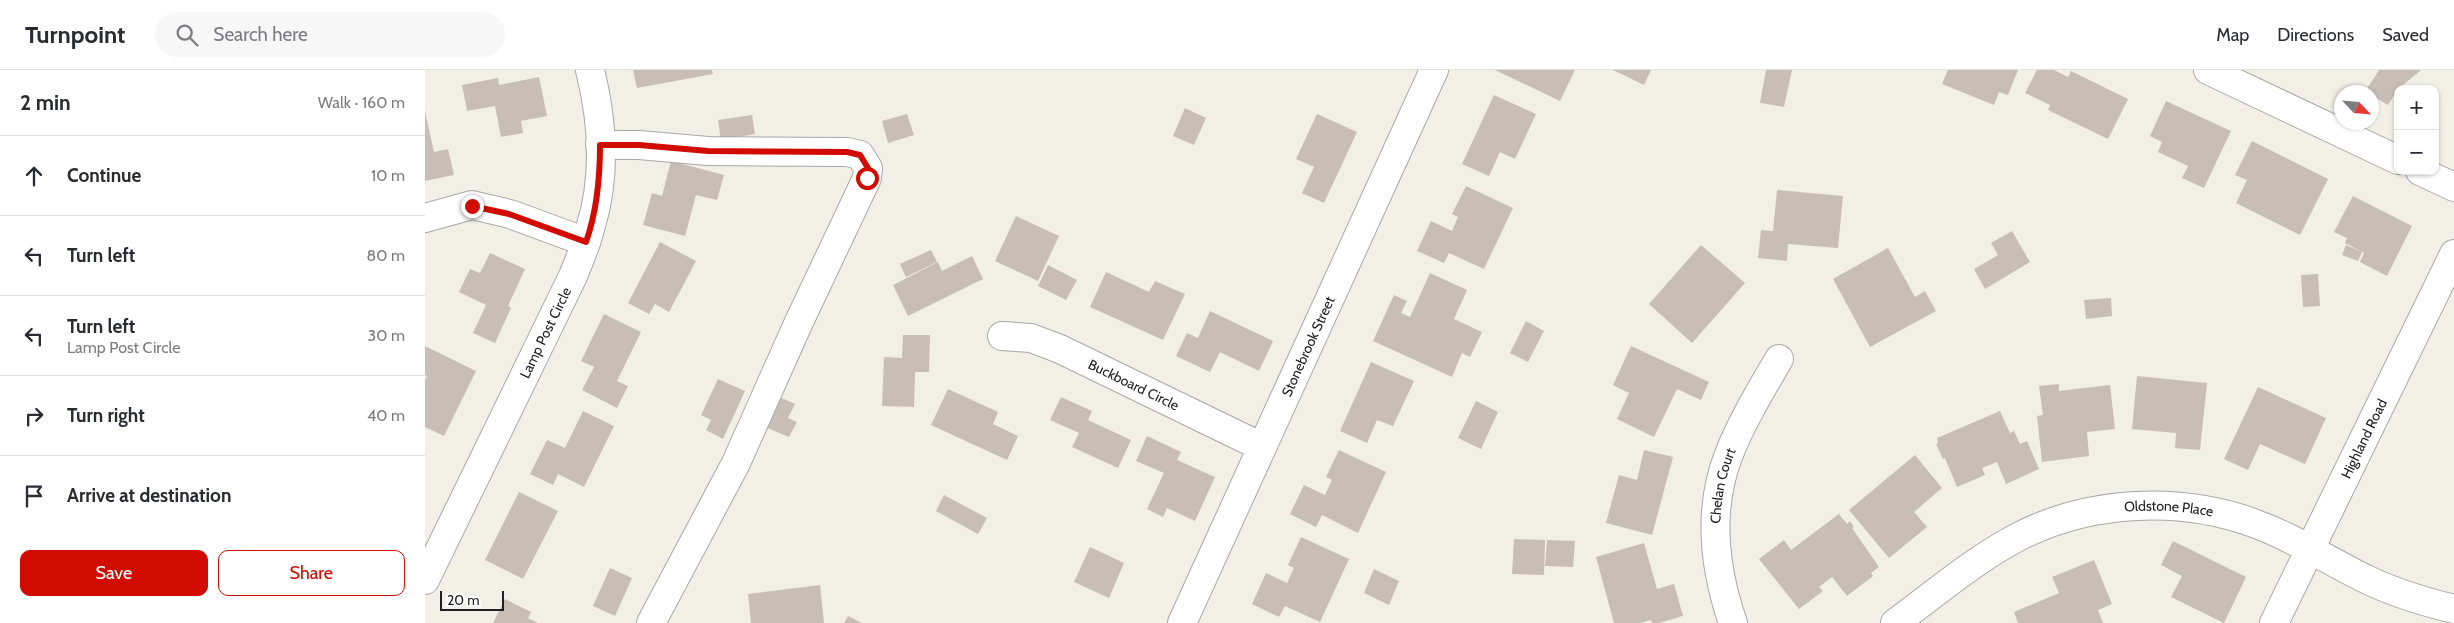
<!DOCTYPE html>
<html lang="en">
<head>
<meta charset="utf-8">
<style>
	:root { --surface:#fff; --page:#f7f7f7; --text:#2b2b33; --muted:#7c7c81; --line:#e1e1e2; --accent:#d20b00 }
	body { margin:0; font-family:Cabin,sans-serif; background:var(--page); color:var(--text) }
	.controls { position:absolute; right:15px; top:15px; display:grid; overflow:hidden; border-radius:10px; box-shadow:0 1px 4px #0004 }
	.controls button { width:45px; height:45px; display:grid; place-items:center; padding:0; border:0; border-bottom:1px solid var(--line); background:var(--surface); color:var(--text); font:25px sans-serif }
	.compass { position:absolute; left:1909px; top:15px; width:45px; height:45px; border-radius:50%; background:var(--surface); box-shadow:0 1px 4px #0004; rotate:116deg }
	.scale { position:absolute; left:15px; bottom:12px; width:64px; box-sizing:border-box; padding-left:5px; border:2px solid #212121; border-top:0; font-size:14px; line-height:18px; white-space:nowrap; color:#212121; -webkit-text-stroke:4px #fff; paint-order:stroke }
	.stop { position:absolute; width:15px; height:15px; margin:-11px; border:4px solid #d20b00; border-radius:50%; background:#fff }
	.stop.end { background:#d20b00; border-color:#fff; box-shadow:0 1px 5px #0008 }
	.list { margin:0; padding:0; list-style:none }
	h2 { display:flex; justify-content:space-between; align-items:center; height:65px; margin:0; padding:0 20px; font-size:21px }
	h2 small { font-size:16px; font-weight:400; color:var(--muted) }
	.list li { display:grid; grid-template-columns:32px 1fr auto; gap:15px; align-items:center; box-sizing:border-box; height:80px; padding:0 20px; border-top:1px solid var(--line) }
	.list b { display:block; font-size:19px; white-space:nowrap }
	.list p { margin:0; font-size:16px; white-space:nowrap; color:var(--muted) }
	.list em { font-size:16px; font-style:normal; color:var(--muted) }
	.actions { display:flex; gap:10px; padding:15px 20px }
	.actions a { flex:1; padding:11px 0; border:1px solid var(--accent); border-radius:10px; text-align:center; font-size:18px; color:var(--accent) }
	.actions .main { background:var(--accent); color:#fff }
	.icon { flex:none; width:28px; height:28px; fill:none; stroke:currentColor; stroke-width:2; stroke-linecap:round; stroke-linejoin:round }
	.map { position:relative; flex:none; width:2029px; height:553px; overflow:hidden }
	header { display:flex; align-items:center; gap:30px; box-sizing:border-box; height:70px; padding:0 25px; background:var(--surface); border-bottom:1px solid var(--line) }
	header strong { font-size:24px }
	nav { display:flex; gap:28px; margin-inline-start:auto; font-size:18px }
	.search { width:350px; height:45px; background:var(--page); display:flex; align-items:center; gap:12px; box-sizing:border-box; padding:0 18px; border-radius:28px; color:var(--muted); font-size:19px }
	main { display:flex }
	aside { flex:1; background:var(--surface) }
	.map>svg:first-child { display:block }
	.building { fill:#c8beb6 }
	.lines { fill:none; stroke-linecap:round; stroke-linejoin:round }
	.minor-casing { stroke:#a8a8a8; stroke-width:30 }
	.minor { stroke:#fff; stroke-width:28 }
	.route { stroke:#d20b00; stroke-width:6 }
	.labels { text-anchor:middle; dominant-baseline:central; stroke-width:4.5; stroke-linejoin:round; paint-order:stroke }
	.street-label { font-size:14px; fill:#212121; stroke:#fff }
</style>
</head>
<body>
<header>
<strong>Turnpoint</strong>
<div class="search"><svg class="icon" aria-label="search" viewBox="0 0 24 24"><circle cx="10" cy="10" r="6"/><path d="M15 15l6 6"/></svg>Search here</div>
<nav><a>Map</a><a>Directions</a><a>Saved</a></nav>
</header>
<main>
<aside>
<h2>2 min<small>Walk · 160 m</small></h2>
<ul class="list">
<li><svg class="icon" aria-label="ahead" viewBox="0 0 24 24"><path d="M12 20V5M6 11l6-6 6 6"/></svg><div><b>Continue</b></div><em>10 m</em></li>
<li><svg class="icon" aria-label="left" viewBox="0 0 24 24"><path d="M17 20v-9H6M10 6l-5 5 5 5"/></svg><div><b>Turn left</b></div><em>80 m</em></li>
<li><svg class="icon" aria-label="left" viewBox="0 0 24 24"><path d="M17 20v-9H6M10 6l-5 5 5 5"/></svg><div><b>Turn left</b><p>Lamp Post Circle</p></div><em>30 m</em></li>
<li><svg class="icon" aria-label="right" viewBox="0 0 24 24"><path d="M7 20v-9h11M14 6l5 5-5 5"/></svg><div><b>Turn right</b></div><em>40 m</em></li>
<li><svg class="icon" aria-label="arrive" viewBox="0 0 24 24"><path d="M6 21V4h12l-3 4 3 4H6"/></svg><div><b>Arrive at destination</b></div></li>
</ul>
<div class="actions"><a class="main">Save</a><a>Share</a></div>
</aside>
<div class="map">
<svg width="2029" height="553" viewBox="0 0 2029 553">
	<rect width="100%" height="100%" fill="#f2efe7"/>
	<g class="building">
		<path d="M 208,0 L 287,0 L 288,4 L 212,18 Z"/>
		<path d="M 1070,0 L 1150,0 L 1135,31 Z"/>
		<path d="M 1188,0 L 1226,0 L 1219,15 Z"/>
		<path d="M 1341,0 L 1367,0 L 1359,37 L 1335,33 Z"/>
		<path d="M 1523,0 L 1593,0 L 1583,25 L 1574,22 L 1569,35 L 1517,14 Z"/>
		<path d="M 1612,0 L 1629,0 L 1643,7 L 1646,1 L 1703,29 L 1683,69 L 1623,40 L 1625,35 L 1600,23 Z"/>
		<path d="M 1954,0 L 1996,0 L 1973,19 L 1963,35 L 1946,25 L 1946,22 L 1940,22 Z"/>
		<path d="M 114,7 L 122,46 L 96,51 L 98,63 L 76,67 L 70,36 L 42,41 L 37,15 L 73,8 L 74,15 Z"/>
		<path d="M 1069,25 L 1111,44 L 1090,89 L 1075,82 L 1064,106 L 1037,94 Z"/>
		<path d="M 1741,31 L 1806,61 L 1779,118 L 1757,108 L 1763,96 L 1733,82 L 1737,72 L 1725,66 Z"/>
		<path d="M 760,38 L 781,48 L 769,75 L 748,66 Z"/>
		<path d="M 0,41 L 9,82 L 23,79 L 29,105 L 0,111 Z"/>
		<path d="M 482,44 L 489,65 L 463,73 L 457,51 Z"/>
		<path d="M 892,44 L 932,62 L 899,133 L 877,123 L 889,97 L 871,89 Z"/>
		<path d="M 327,45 L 330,64 L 296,70 L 293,50 Z"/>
		<path d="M 1827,71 L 1903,109 L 1875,165 L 1811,133 L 1822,110 L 1810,105 Z"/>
		<path d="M 246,91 L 299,105 L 292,130 L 271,125 L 260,166 L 218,155 L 227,123 L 237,126 Z"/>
		<path d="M 1041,116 L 1088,138 L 1059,199 L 1024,183 L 1019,193 L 992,181 L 1006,151 L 1027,161 L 1033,147 L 1027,144 Z"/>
		<path d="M 1352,120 L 1418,126 L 1413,178 L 1363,174 L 1362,191 L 1333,188 L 1336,160 L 1348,161 Z"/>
		<path d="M 1928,126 L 1987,156 L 1962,206 L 1935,192 L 1939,183 L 1920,173 L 1922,168 L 1909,162 Z"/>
		<path d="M 591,146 L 634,166 L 613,211 L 570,191 Z"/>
		<path d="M 1587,161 L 1605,192 L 1560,219 L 1549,199 L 1573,185 L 1566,173 Z"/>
		<path d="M 235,172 L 271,191 L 244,242 L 230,234 L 224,244 L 203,233 Z"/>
		<path d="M 1276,175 L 1320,213 L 1267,273 L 1224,234 Z"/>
		<path d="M 1921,175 L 1937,182 L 1933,191 L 1917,185 Z"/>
		<path d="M 1463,178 L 1490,227 L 1500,221 L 1511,241 L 1445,277 L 1408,209 Z"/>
		<path d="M 506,180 L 512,192 L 481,207 L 475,194 Z"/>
		<path d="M 65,183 L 100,199 L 83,236 L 86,238 L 70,273 L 48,263 L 61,235 L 34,222 L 45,199 L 55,203 Z"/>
		<path d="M 547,186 L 558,209 L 483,246 L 468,215 L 513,192 L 517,201 Z"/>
		<path d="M 623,195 L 652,210 L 641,230 L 613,216 Z"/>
		<path d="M 681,202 L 724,222 L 730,211 L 760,224 L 738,270 L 665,237 Z"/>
		<path d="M 1005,203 L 1042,220 L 1029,249 L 1057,262 L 1045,287 L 1037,283 L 1027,307 L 948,271 L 969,225 L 982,231 L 976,243 L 985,247 Z"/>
		<path d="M 1893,204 L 1895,236 L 1878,237 L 1876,205 Z"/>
		<path d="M 1686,228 L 1687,246 L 1661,249 L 1659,230 Z"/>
		<path d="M 785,241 L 848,271 L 834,301 L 795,282 L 785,302 L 751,286 L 762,263 L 773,268 Z"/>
		<path d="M 179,244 L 216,262 L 192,311 L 203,316 L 192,338 L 157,320 L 169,297 L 156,291 Z"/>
		<path d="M 1101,251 L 1119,261 L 1103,292 L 1085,283 Z"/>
		<path d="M 478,265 L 505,265 L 504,302 L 490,302 L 489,337 L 457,336 L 459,287 L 477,288 Z"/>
		<path d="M 0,276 L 51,301 L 19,366 L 0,357 L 0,310 L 2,306 L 0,305 Z"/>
		<path d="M 1206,276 L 1284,312 L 1276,330 L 1252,319 L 1229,367 L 1192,349 L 1204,323 L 1188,315 Z"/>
		<path d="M 946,292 L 989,311 L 968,356 L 952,350 L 942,373 L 915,361 Z"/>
		<path d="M 1712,306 L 1782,313 L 1775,380 L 1750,378 L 1751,363 L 1707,359 Z"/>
		<path d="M 293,309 L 320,321 L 298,369 L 281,360 L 286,350 L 276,345 Z"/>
		<path d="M 1634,314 L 1634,321 L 1685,315 L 1690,359 L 1662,362 L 1664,386 L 1617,392 L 1612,346 L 1618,345 L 1614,316 Z"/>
		<path d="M 1833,317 L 1901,348 L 1880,394 L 1835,374 L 1823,400 L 1799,389 Z"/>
		<path d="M 523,319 L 573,342 L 568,354 L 593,366 L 582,390 L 506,355 Z"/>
		<path d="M 352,326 L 370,334 L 363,348 L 372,352 L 364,367 L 338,356 Z"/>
		<path d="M 636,327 L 667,341 L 663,350 L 706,370 L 693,398 L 647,377 L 654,363 L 625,350 Z"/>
		<path d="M 1051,331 L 1073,342 L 1056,379 L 1033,368 Z"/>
		<path d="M 158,341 L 189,356 L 159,417 L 133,404 L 128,415 L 105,404 L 122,370 L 140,378 Z"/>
		<path d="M 1575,341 L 1585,363 L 1589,361 L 1595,374 L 1602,371 L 1614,399 L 1581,414 L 1572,392 L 1557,398 L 1560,405 L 1532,417 L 1520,388 L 1518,389 L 1511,374 L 1513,373 L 1512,368 Z"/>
		<path d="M 722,366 L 756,382 L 752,390 L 790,407 L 770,451 L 742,438 L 738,447 L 722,439 L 739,403 L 711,391 Z"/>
		<path d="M 914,380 L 961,402 L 933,463 L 897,445 L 891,457 L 865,444 L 879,415 L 900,425 L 907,410 L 901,407 Z"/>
		<path d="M 1219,380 L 1248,387 L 1227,465 L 1181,453 L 1194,405 L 1212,410 Z"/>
		<path d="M 1490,385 L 1517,418 L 1489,442 L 1502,457 L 1464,488 L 1424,440 Z"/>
		<path d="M 94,422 L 133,441 L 98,509 L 60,490 Z"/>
		<path d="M 519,425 L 562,448 L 553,464 L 511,441 Z"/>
		<path d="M 1414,444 L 1422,454 L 1425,451 L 1429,457 L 1427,458 L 1454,497 L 1446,503 L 1448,506 L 1422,526 L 1407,507 L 1394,517 L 1398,521 L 1374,539 L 1334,489 L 1359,470 L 1366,480 Z"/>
		<path d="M 876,467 L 924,489 L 895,552 L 860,536 L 854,547 L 827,534 L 841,503 L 862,513 L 869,498 L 863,495 Z"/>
		<path d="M 1089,469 L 1120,470 L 1119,505 L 1087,504 Z"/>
		<path d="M 1122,470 L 1150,471 L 1148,497 L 1120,496 Z"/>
		<path d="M 1748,471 L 1821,507 L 1799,553 L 1746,527 L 1757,506 L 1736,495 Z"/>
		<path d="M 1219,473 L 1232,519 L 1249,514 L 1258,546 L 1234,553 L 1227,553 L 1226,550 L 1215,553 L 1189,553 L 1171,487 Z"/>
		<path d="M 665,477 L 699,493 L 684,528 L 649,512 Z"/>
		<path d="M 1669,490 L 1687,534 L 1673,540 L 1678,553 L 1593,553 L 1589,542 L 1634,523 L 1627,507 Z"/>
		<path d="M 185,498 L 207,508 L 190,546 L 168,536 Z"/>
		<path d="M 949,499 L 974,511 L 964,535 L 939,523 Z"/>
		<path d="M 395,515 L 399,553 L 326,553 L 323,524 Z"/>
		<path d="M 80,529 L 106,542 L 103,548 L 113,553 L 68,553 Z"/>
		<path d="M 423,546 L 437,553 L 419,553 Z"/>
	</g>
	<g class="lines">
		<defs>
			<g id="minor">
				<path d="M 1783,0 L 1973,90"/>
				<path d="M 175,75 L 214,75 L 283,81 L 422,82 L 435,85 L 443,98 L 442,108 L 373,254 L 311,393 L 226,553"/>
				<path d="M 1995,101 L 2029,117"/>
				<path d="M 0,148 L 47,135 L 85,144 L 161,172"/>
				<path id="s1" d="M 577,266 L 606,268 L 635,279 L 837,377"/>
				<path id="s2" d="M 0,510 L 148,206 C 154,191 161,175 165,159 C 181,108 178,52 165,0"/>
				<path id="s3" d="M 757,553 L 1009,0"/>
				<path id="s4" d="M 1308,553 C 1289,498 1282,440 1304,384 C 1317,351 1336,320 1354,289"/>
				<path id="s5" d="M 1470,553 C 1511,523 1550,489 1595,466 C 1666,430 1756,426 1831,454 C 1870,468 1905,492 1943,510 C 1970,523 2000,532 2029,539"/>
				<path id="s6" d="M 1849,553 L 2029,184"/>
			</g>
		</defs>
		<use href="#minor" class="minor-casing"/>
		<use href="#minor" class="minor"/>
	</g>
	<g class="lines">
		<path class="route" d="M 47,136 L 84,144 L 161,172 C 172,141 175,108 175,75 L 214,75 L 283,81 L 422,82 L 435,85 L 443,98 L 442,108"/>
	</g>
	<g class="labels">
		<g class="street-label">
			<text stroke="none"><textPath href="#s2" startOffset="275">Lamp Post Circle</textPath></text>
			<text stroke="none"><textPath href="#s3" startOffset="304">Stonebrook Street</textPath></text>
			<text stroke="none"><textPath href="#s1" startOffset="142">Buckboard Circle</textPath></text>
			<text stroke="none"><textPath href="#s6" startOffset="205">Highland Road</textPath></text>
			<text stroke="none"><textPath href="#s4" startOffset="140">Chelan Court</textPath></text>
			<text stroke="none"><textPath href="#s5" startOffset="306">Oldstone Place</textPath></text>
		</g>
	</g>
</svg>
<div class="controls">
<button>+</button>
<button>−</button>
</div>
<svg class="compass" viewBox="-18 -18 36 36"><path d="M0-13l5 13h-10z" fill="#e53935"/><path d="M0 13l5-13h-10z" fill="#7c7c81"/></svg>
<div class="scale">20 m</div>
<div class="stop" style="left:442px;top:108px"></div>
<div class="stop end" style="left:47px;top:136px"></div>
</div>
</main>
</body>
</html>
